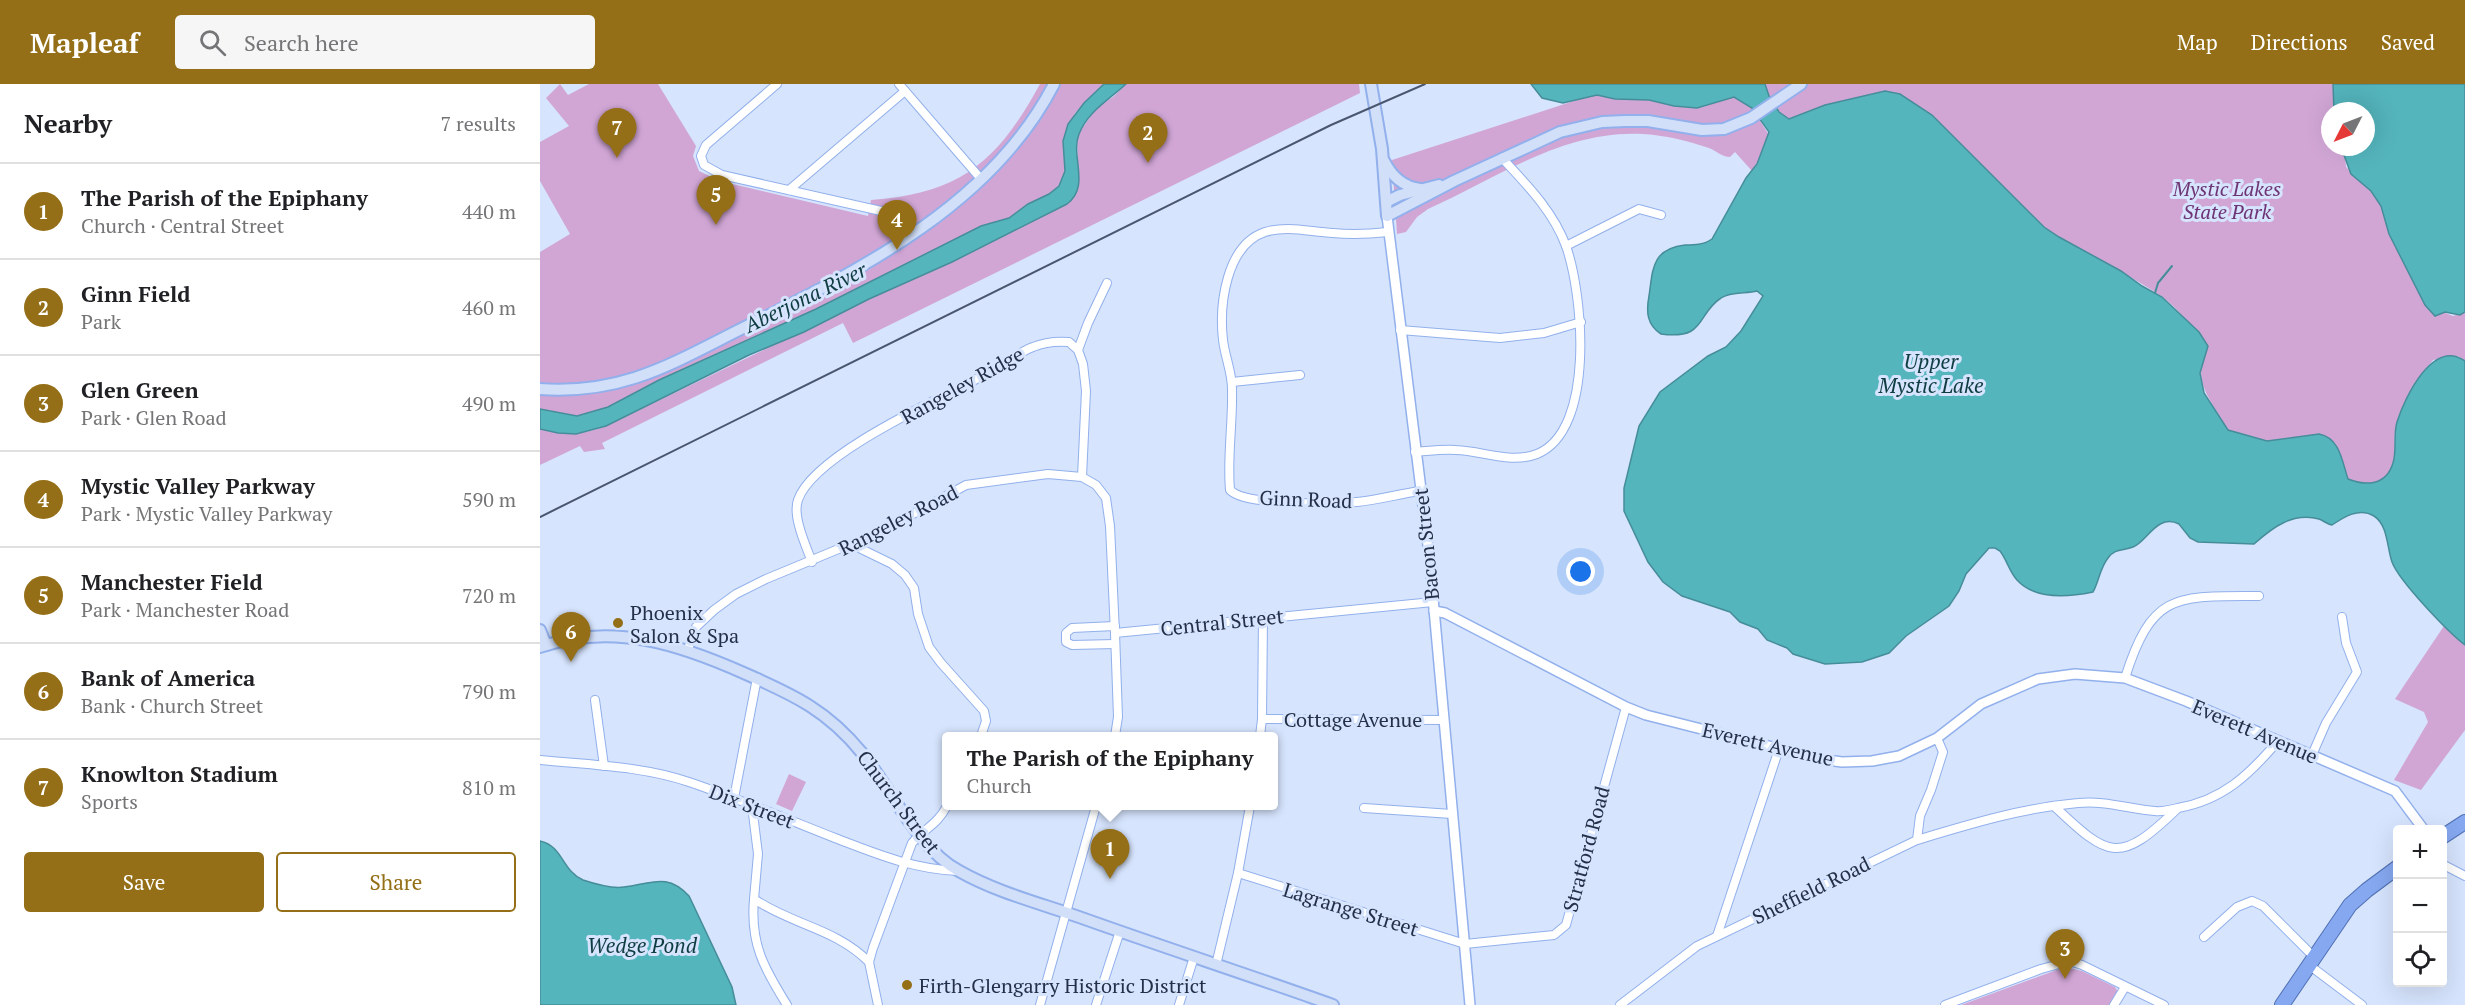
<!DOCTYPE html>
<html lang="en">
<head>
<meta charset="utf-8">
<style>
	:root { --surface:#fff; --page:#f6f6f6; --text:#202124; --muted:#757577; --line:#e0e0e0; --accent:#946f17 }
	body { margin:0; font-family:"PT Serif",serif; background:var(--page); color:var(--text) }
	.controls { position:absolute; right:18px; bottom:18px; display:grid; overflow:hidden; border-radius:6px; box-shadow:0 6px 24px #0002 }
	.controls button { width:54px; height:54px; display:grid; place-items:center; padding:0; border:0; border-bottom:2px solid var(--line); background:var(--surface); color:var(--text); font:30px sans-serif }
	.compass { position:absolute; left:1781px; top:18px; width:54px; height:54px; border-radius:50%; background:var(--surface); box-shadow:0 6px 24px #0002; rotate:228deg }
	.you { position:absolute; left:1041px; top:488px; width:21px; height:21px; margin:-15px; border:4px solid #fff; border-radius:50%; background:#1a73e8; box-shadow:0 0 0 9px #1a73e833 }
	.badge { display:grid; place-items:center; width:39px; height:39px; border-radius:50%; background:var(--accent); color:#fff; font-size:20px; font-weight:700 }
	.pin { position:absolute; translate:-50% -50px; filter:drop-shadow(0 2px 3px #0008) }
	.pin::after { content:''; position:absolute; top:32px; width:21px; height:18px; background:inherit; clip-path:polygon(0 0,100% 0,50% 100%) }
	.popup { position:absolute; left:402px; top:648px; width:336px; height:78px; box-sizing:border-box; display:grid; place-content:center; border-radius:6px; background:var(--surface); filter:drop-shadow(0 2px 4px #0005); font-size:20px; white-space:nowrap; color:var(--muted) }
	.popup b { font-size:22px; color:var(--text) }
	.popup::after { content:''; position:absolute; left:50%; top:100%; margin-left:-12px; border:12px solid transparent; border-top-color:var(--surface) }
	.list { margin:0; padding:0; list-style:none }
	h2 { display:flex; justify-content:space-between; align-items:center; height:78px; margin:0; padding:0 24px; font-size:26px }
	h2 small { font-size:20px; font-weight:400; color:var(--muted) }
	.list li { display:grid; grid-template-columns:39px 1fr auto; gap:18px; align-items:center; box-sizing:border-box; height:96px; padding:0 24px; border-top:2px solid var(--line) }
	.list b { display:block; font-size:22px; white-space:nowrap }
	.list p { margin:0; font-size:20px; white-space:nowrap; color:var(--muted) }
	.list em { font-size:20px; font-style:normal; color:var(--muted) }
	.actions { display:flex; gap:12px; padding:18px 24px }
	.actions a { flex:1; padding:14px 0; border:2px solid var(--accent); border-radius:6px; text-align:center; font-size:21px; color:var(--accent) }
	.actions .main { background:var(--accent); color:#fff }
	.icon { flex:none; width:33px; height:33px; fill:none; stroke:currentColor; stroke-width:2; stroke-linecap:round; stroke-linejoin:round }
	.map { position:relative; flex:none; width:1925px; height:921px; overflow:hidden }
	header { display:flex; align-items:center; gap:36px; box-sizing:border-box; height:84px; padding:0 30px; background:var(--accent); color:#fff }
	header strong { font-size:28px }
	nav { display:flex; gap:33px; margin-inline-start:auto; font-size:21px }
	.search { width:420px; height:54px; background:var(--page); display:flex; align-items:center; gap:15px; box-sizing:border-box; padding:0 21px; border-radius:6px; color:var(--muted); font-size:22px }
	main { display:flex }
	aside { flex:1; background:var(--surface) }
	.map>svg:first-child { display:block }
	.green { fill:#d1a6d5 }
	.water { fill:#54b5bd; stroke:#468d9a; stroke-width:1.5 }
	.lines { fill:none; stroke-linecap:round; stroke-linejoin:round }
	.stream { stroke:#468d9a; stroke-width:2 }
	.minor-casing { stroke:#92b0ec; stroke-width:10 }
	.tertiary-casing { stroke:#92b0ec; stroke-width:12 }
	.secondary-casing { stroke:#92b0ec; stroke-width:14 }
	.trunk-casing { stroke:#5070b3; stroke-width:16 }
	.minor { stroke:#fff; stroke-width:8 }
	.tertiary { stroke:#fff; stroke-width:9 }
	.secondary { stroke:#d2dff9; stroke-width:10 }
	.trunk { stroke:#86a8f0; stroke-width:14 }
	.rail { stroke:#4a566e; stroke-width:2 }
	.poi-dot { fill:#946f17; stroke:#d6e4fd; stroke-width:2 }
	.labels { text-anchor:middle; dominant-baseline:central; stroke-width:6; stroke-linejoin:round; paint-order:stroke }
	.park-label { font-size:20px; font-style:italic; fill:#6e3475; stroke:#d6e4fd }
	.street-label { font-size:20px; fill:#243048; stroke:#d6e4fd }
	.poi-label { font-size:20px; fill:#243048; stroke:#d6e4fd; text-anchor:start }
	.water-label { font-size:21px; font-style:italic; fill:#0e3c40; stroke:#d6e4fd }
</style>
</head>
<body>
<header>
<strong>Mapleaf</strong>
<div class="search"><svg class="icon" aria-label="search" viewBox="0 0 24 24"><circle cx="10" cy="10" r="6"/><path d="M15 15l6 6"/></svg>Search here</div>
<nav><a>Map</a><a>Directions</a><a>Saved</a></nav>
</header>
<main>
<aside>
<h2>Nearby<small>7 results</small></h2>
<ul class="list">
<li><span class="badge">1</span><div><b>The Parish of the Epiphany</b><p>Church · Central Street</p></div><em>440 m</em></li>
<li><span class="badge">2</span><div><b>Ginn Field</b><p>Park</p></div><em>460 m</em></li>
<li><span class="badge">3</span><div><b>Glen Green</b><p>Park · Glen Road</p></div><em>490 m</em></li>
<li><span class="badge">4</span><div><b>Mystic Valley Parkway</b><p>Park · Mystic Valley Parkway</p></div><em>590 m</em></li>
<li><span class="badge">5</span><div><b>Manchester Field</b><p>Park · Manchester Road</p></div><em>720 m</em></li>
<li><span class="badge">6</span><div><b>Bank of America</b><p>Bank · Church Street</p></div><em>790 m</em></li>
<li><span class="badge">7</span><div><b>Knowlton Stadium</b><p>Sports</p></div><em>810 m</em></li>
</ul>
<div class="actions"><a class="main">Save</a><a>Share</a></div>
</aside>
<div class="map">
<svg width="1925" height="921" viewBox="0 0 1925 921">
	<rect width="100%" height="100%" fill="#d6e4fd"/>
	<g class="green">
		<path d="M 20,0 L 28,11 L 49,0 L 118,0 L 156,62 L 153,72 L 159,87 L 180,97 L 328,132 L 331,116 C 421,110 458,77 500,0 L 564,0 L 535,29 L 523,57 L 525,87 L 519,102 L 509,110 L 488,120 L 469,134 L 441,142 L 276,225 L 119,296 L 68,323 L 37,332 L 0,325 L 0,168 L 30,150 L 0,97 L 0,58 L 29,42 L 6,14 Z"/>
		<path d="M 586,0 L 819,0 L 820,9 L 313,259 L 303,239 L 62,359 L 65,365 L 44,368 L 40,362 L 0,381 L 0,345 C 24,351 43,351 66,342 L 329,215 L 412,178 L 515,126 L 533,114 L 539,97 L 537,57 L 539,49 L 557,23 L 573,13 Z"/>
		<path d="M 1225,0 L 1793,0 L 1794,27 L 1790,27 L 1790,63 L 1801,63 L 1805,71 L 1806,83 L 1831,107 L 1841,122 L 1849,150 L 1885,221 L 1913,232 L 1925,228 L 1925,277 L 1918,272 L 1893,276 C 1878,296 1862,317 1856,341 C 1853,353 1856,367 1853,378 C 1847,402 1826,402 1808,395 L 1802,379 L 1754,353 L 1727,357 L 1688,346 C 1673,319 1650,297 1667,265 C 1654,247 1640,225 1621,212 C 1584,187 1540,169 1504,143 L 1419,58 L 1360,10 L 1345,7 L 1285,21 L 1248,35 L 1239,28 L 1229,12 Z"/>
		<path d="M 1057,11 L 1075,15 L 1109,16 L 1149,24 L 1163,23 L 1187,14 L 1194,13 L 1212,24 L 1229,51 L 1219,76 L 1212,87 L 1195,68 L 1190,73 C 1182,73 1177,67 1169,64 C 1148,57 1125,51 1102,50 C 1023,46 957,94 888,125 L 877,133 L 866,148 L 857,150 L 852,76 L 1046,13 Z"/>
		<path d="M 1904,542 L 1925,561 L 1925,646 L 1881,706 L 1854,696 L 1888,638 L 1884,628 L 1855,615 Z"/>
		<path d="M 249,690 L 266,698 L 252,727 L 236,720 Z"/>
		<path d="M 1525,883 L 1542,887 L 1575,903 L 1578,908 L 1571,921 L 1421,921 Z"/>
	</g>
	<g class="water">
		<path d="M 564,0 L 586,0 C 569,16 548,27 539,50 C 530,72 551,102 527,120 L 412,178 L 329,215 L 264,248 L 209,271 L 66,342 L 36,350 L 18,349 L 0,345 L 0,325 L 37,332 L 68,323 L 119,296 L 276,225 L 441,142 L 469,134 L 488,120 L 509,110 L 519,102 L 525,87 L 523,57 L 528,40 L 544,19 Z"/>
		<path d="M 991,0 L 1225,0 L 1229,12 L 1239,28 L 1249,35 L 1285,21 L 1345,7 L 1360,10 L 1392,31 L 1504,143 L 1519,153 L 1581,187 L 1602,202 L 1622,213 L 1659,248 L 1668,262 L 1660,289 L 1664,309 L 1688,346 L 1727,357 L 1779,350 C 1800,354 1802,377 1808,395 C 1826,402 1846,402 1853,379 C 1857,367 1853,351 1857,338 C 1865,313 1893,254 1925,277 L 1925,561 C 1908,548 1859,497 1852,478 C 1847,464 1848,441 1834,432 C 1819,423 1804,433 1792,441 C 1787,440 1784,437 1779,435 C 1753,428 1733,443 1714,460 L 1658,458 L 1650,454 L 1639,440 C 1617,429 1607,458 1593,463 C 1583,467 1575,464 1568,474 C 1560,484 1559,497 1553,508 C 1529,513 1495,516 1477,496 C 1469,487 1467,476 1460,467 L 1455,464 L 1449,464 L 1426,490 L 1419,507 L 1409,522 L 1366,552 L 1349,569 L 1322,578 L 1285,580 L 1253,570 L 1247,564 L 1227,556 L 1218,545 L 1200,538 L 1190,528 L 1142,512 L 1123,498 L 1108,478 L 1084,427 L 1084,404 L 1099,342 L 1120,308 L 1168,272 L 1186,263 L 1201,247 L 1223,212 L 1217,207 C 1206,210 1191,207 1181,214 C 1156,230 1167,256 1121,250 C 1107,241 1106,228 1109,212 C 1113,186 1111,165 1145,161 C 1154,161 1164,161 1172,155 L 1206,94 L 1217,80 L 1229,48 L 1212,24 L 1194,13 L 1157,24 L 1134,22 L 1109,16 L 1075,15 L 1057,11 L 1023,19 L 1002,14 Z"/>
		<path d="M 1793,0 L 1925,0 L 1925,228 L 1920,231 L 1905,228 L 1895,232 L 1885,221 L 1849,150 L 1841,122 L 1831,107 L 1811,90 L 1801,63 L 1826,63 L 1826,27 L 1794,27 Z"/>
		<path d="M 0,757 C 23,762 22,787 43,796 C 55,800 71,805 84,803 C 111,800 127,788 149,812 L 192,903 L 196,921 L 0,921 Z"/>
	</g>
	<g class="lines">
		<path class="stream" d="M 1615,209 L 1618,199 L 1632,182"/>
		<defs>
			<g id="minor">
				<path d="M 237,0 L 166,61 L 161,72 L 164,81 L 182,91 L 350,129 L 358,134 L 371,149"/>
				<path d="M 359,0 L 441,95"/>
				<path d="M 249,106 L 365,7"/>
				<path d="M 848,148 C 830,150 812,151 793,149 C 770,148 748,141 725,148 C 686,161 679,221 683,256 C 685,273 692,288 692,305 C 693,339 687,373 690,406 C 705,422 793,420 817,418 C 838,416 859,410 880,407"/>
				<path d="M 1026,162 L 1099,125 L 1121,131"/>
				<path d="M 860,246 L 960,254 L 1004,249 L 1041,238"/>
				<path d="M 692,298 L 760,291"/>
				<path d="M 875,368 C 889,367 903,365 916,366 C 943,367 971,380 997,370 C 1056,346 1043,210 1026,162 C 1013,127 987,101 962,74"/>
				<path d="M 542,393 L 546,307 L 543,280 L 538,266 L 548,239 L 567,199"/>
				<path d="M 313,461 L 352,480 L 365,491 L 374,504 L 378,530 L 389,563 L 401,579 L 444,627 L 446,637 L 441,652"/>
				<path d="M 272,478 C 266,462 252,432 258,416 C 274,369 408,311 454,286 C 467,279 479,268 493,263 C 505,258 517,257 529,258 L 538,266"/>
				<path d="M 575,542 L 532,544 L 526,549 L 526,558 L 532,561 L 575,560"/>
				<path d="M 148,565 L 156,543 L 174,526 L 196,510 L 226,495 L 342,447 L 426,401 L 508,390 L 542,393 L 556,401 L 566,414 L 570,442 L 575,549"/>
				<path d="M 1585,594 C 1612,508 1636,512 1719,512"/>
				<path d="M 55,616 L 64,682"/>
				<path d="M 722,635 L 904,636"/>
				<path d="M 575,652 L 578,633 L 575,549 L 893,518"/>
				<path d="M 720,652 L 722,635 L 723,533"/>
				<path d="M 1772,671 L 1786,639 L 1817,588 L 1806,559 L 1802,533"/>
				<path d="M 0,676 C 50,681 102,682 149,698 C 199,715 247,735 295,754 C 337,770 372,785 418,787"/>
				<path d="M 194,714 L 217,594"/>
				<path d="M 212,722 L 218,770 L 214,815 C 252,841 295,844 329,878"/>
				<path d="M 1514,722 C 1569,774 1579,781 1637,725"/>
				<path d="M 824,724 L 912,730"/>
				<path d="M 1377,756 C 1430,740 1482,724 1538,719 C 1563,716 1590,725 1615,727 C 1622,728 1630,726 1638,724 C 1683,716 1709,691 1738,657"/>
				<path d="M 1902,780 L 1925,792"/>
				<path d="M 698,789 L 925,860 L 1014,851 L 1026,841 L 1086,623"/>
				<path d="M 214,815 C 210,860 224,884 247,921"/>
				<path d="M 1177,852 L 1239,665"/>
				<path d="M 1664,853 L 1697,823 L 1712,817 L 1723,822 L 1774,873"/>
				<path d="M 676,881 L 698,789 L 710,722"/>
				<path d="M 1769,881 L 1822,921"/>
				<path d="M 338,921 L 329,878 L 333,864 L 372,759 C 385,744 397,741 407,722"/>
				<path d="M 500,921 L 556,722"/>
				<path d="M 556,921 L 580,847"/>
				<path d="M 639,921 L 654,873"/>
				<path d="M 1080,921 L 1157,862 L 1377,756 L 1380,732 L 1391,706 L 1403,668 L 1397,654"/>
				<path d="M 1405,921 L 1501,885 L 1530,877 L 1542,881 L 1624,921"/>
				<path d="M 1574,921 L 1585,903"/>
			</g>
			<g id="tertiary">
				<path d="M 847,132 L 889,470 L 930,921"/>
				<path d="M 894,527 L 905,529 L 1086,623 L 1106,631 L 1280,675 L 1302,678 L 1332,677 L 1359,672 L 1397,654 L 1441,620 L 1498,595 L 1535,590 L 1585,594 L 1646,617 L 1855,707 L 1884,746"/>
			</g>
			<g id="secondary">
				<path d="M 831,0 L 842,65 L 847,132 L 914,97 L 1020,48 L 1062,38 L 1085,37 L 1108,37 L 1162,46 L 1184,45 L 1211,34 L 1261,0"/>
				<path d="M 844,77 C 851,91 863,103 880,105"/>
				<path d="M 846,118 L 860,111 L 899,101"/>
				<path d="M 0,305 C 86,311 136,277 209,241 C 324,184 453,119 514,0"/>
				<path d="M 0,546 L 6,561"/>
				<path d="M 0,563 C 73,538 139,560 206,590 C 254,611 288,627 322,669 C 352,706 377,764 419,787 C 456,808 499,819 539,833 C 623,863 709,891 793,921"/>
			</g>
			<g id="trunk">
				<path d="M 1902,753 L 1925,738"/>
				<path d="M 1742,921 L 1810,821 L 1827,806 L 1858,783"/>
			</g>
		</defs>
		<use href="#minor" class="minor-casing"/>
		<use href="#tertiary" class="tertiary-casing"/>
		<use href="#secondary" class="secondary-casing"/>
		<use href="#trunk" class="trunk-casing"/>
		<use href="#minor" class="minor"/>
		<use href="#tertiary" class="tertiary"/>
		<use href="#secondary" class="secondary"/>
		<use href="#trunk" class="trunk"/>
		<path class="rail" d="M 0,433 L 791,41 L 885,0"/>
	</g>
	<g class="poi-dot">
		<circle cx="78" cy="539" r="6"/>
		<circle cx="367" cy="901" r="6"/>
	</g>
	<g class="labels">
		<g class="park-label">
			<text x="1687" y="104">Mystic Lakes<tspan x="1687" dy="23">State Park</tspan></text>
		</g>
		<g class="street-label">
			<text transform="translate(422 301) rotate(-29)">Rangeley Ridge</text>
			<text transform="translate(766 415) rotate(2)">Ginn Road</text>
			<text transform="translate(358 436) rotate(-27)">Rangeley Road</text>
			<text transform="translate(886 460) rotate(-96)">Bacon Street</text>
			<text transform="translate(682 538) rotate(-6)">Central Street</text>
			<text x="813" y="635">Cottage Avenue</text>
			<text transform="translate(1715 647) rotate(23)">Everett Avenue</text>
			<text transform="translate(1228 660) rotate(13)">Everett Avenue</text>
			<text transform="translate(359 718) rotate(53)">Church Street</text>
			<text transform="translate(212 722) rotate(21)">Dix Street</text>
			<text transform="translate(1046 765) rotate(-75)">Stratford Road</text>
			<text transform="translate(1271 806) rotate(-26)">Sheffield Road</text>
			<text transform="translate(811 825) rotate(17)">Lagrange Street</text>
		</g>
		<g class="poi-label">
			<text x="90" y="528">Phoenix<tspan x="90" dy="23">Salon &amp; Spa</tspan></text>
			<text x="379" y="901">Firth-Glengarry Historic District</text>
		</g>
		<g class="water-label">
			<text transform="translate(265 213) rotate(-26)">Aberjona River</text>
			<text x="1391" y="277">Upper<tspan x="1391" dy="24">Mystic Lake</tspan></text>
			<text x="102" y="861">Wedge Pond</text>
		</g>
	</g>
</svg>
<div class="controls">
<button>+</button>
<button>−</button>
<button><svg class="icon" aria-label="locate" viewBox="0 0 24 24"><circle cx="12" cy="12" r="6"/><path d="M12 2v4M12 18v4M2 12h4M18 12h4"/></svg></button>
</div>
<svg class="compass" viewBox="-18 -18 36 36"><path d="M0-13l5 13h-10z" fill="#e53935"/><path d="M0 13l5-13h-10z" fill="#757577"/></svg>
<div class="you"></div>
<div class="pin badge" style="left:570px;top:795px">1</div>
<div class="popup"><b>The Parish of the Epiphany</b>Church</div>
<div class="pin badge" style="left:608px;top:79px">2</div>
<div class="pin badge" style="left:1525px;top:895px">3</div>
<div class="pin badge" style="left:357px;top:166px">4</div>
<div class="pin badge" style="left:176px;top:141px">5</div>
<div class="pin badge" style="left:31px;top:578px">6</div>
<div class="pin badge" style="left:77px;top:74px">7</div>
</div>
</main>
</body>
</html>
